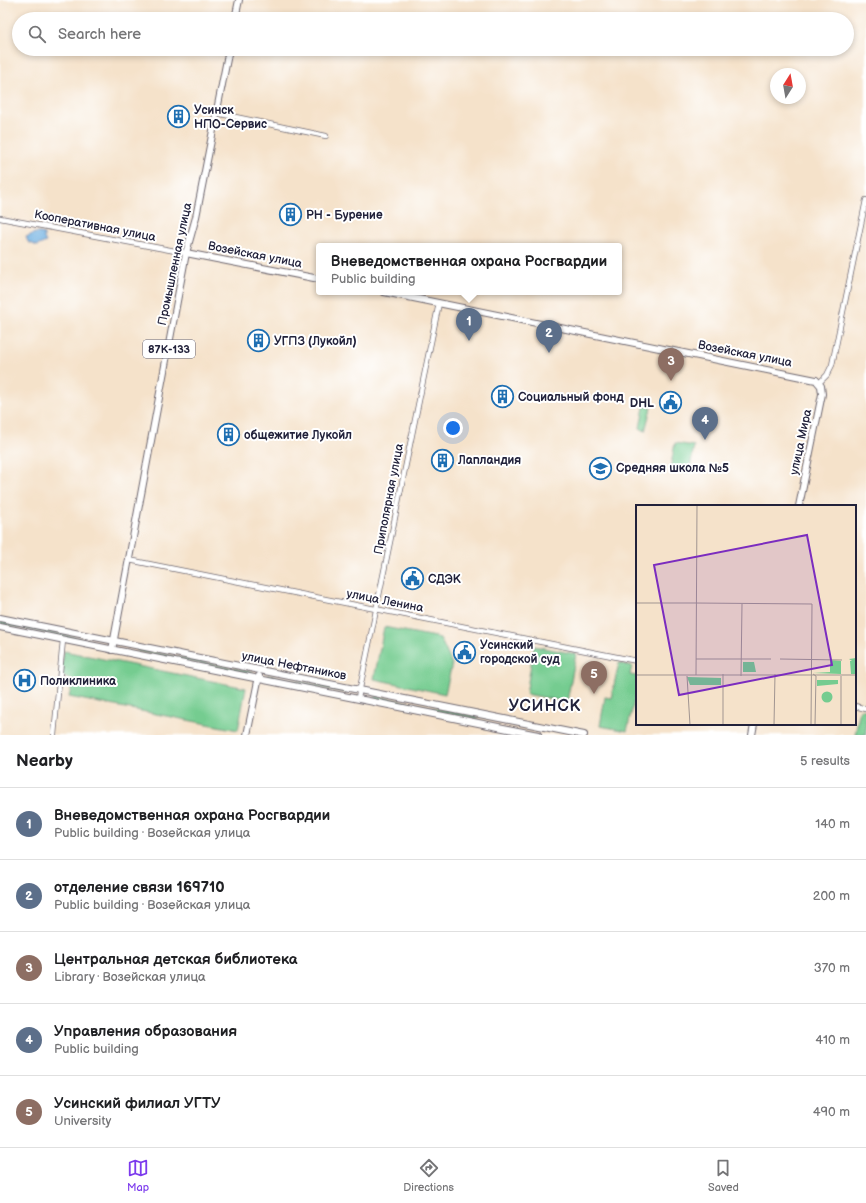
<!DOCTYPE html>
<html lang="en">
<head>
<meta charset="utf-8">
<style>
	:root { --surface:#fff; --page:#f2f2f2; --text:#202124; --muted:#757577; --line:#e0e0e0; --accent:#7c3aed }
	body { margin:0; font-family:"Balsamiq Sans",sans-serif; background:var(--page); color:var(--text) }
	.compass { position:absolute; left:770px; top:68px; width:36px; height:36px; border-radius:50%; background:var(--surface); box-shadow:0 2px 6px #0003; rotate:11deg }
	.you { position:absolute; left:453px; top:428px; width:14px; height:14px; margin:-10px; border:3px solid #fff; border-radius:50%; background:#1a73e8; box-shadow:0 0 0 6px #1a73e833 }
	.badge { display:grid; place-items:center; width:26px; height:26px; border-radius:50%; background:var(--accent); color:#fff; font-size:13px; font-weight:700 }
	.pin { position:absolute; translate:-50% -33px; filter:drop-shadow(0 1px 2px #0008) }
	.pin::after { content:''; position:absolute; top:21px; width:14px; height:12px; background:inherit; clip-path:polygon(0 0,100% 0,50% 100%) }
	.popup { position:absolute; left:316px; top:243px; width:306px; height:52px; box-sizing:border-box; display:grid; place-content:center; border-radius:4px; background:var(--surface); filter:drop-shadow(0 1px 3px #0005); font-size:13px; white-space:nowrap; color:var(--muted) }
	.popup b { font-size:15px; color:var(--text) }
	.popup::after { content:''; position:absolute; left:50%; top:100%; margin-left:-8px; border:8px solid transparent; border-top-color:var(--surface) }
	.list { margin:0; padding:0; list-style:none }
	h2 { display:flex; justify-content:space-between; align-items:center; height:52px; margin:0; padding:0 16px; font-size:17px }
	h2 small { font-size:13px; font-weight:400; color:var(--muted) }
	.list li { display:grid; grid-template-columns:26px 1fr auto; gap:12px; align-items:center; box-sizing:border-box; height:72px; padding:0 16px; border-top:1px solid var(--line) }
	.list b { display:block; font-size:15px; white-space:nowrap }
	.list p { margin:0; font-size:13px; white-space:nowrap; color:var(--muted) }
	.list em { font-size:13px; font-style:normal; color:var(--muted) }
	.icon { flex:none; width:22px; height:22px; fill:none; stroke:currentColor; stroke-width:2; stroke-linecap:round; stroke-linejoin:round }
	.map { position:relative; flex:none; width:866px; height:735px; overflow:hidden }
	.search { position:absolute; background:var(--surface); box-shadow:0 2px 6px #0003; left:12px; right:12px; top:12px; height:44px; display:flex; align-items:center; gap:10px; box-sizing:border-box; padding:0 14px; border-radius:22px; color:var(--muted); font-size:15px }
	.sheet { height:412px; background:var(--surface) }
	nav { display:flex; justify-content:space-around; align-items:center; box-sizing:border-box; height:56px; border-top:1px solid var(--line); background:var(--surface); font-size:11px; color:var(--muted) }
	nav a { display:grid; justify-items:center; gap:2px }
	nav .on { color:var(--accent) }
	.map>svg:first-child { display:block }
	.green { fill:#75cc90; stroke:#4c7766 }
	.water { fill:#6caee0; stroke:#47688e }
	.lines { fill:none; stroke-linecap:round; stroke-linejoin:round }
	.minor-casing { stroke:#6c656d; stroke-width:6 }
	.major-casing { stroke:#6c656d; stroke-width:8 }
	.minor { stroke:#fff; stroke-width:4.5 }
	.major { stroke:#fff; stroke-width:6 }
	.labels { text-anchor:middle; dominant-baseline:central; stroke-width:4; stroke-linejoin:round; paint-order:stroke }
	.shield { fill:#fff; stroke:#646476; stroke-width:1 }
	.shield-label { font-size:11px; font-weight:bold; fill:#22223b }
	.poi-label { font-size:12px; font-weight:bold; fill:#22223b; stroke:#fff; text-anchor:start }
	.street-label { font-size:12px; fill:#22223b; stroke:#fff }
	.district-label { font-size:16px; font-weight:bold; letter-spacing:1px; fill:#22223b; stroke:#fff }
	.inset-road { fill:none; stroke:#a19591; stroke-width:1 }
	.view { fill:#7b2cbf; fill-opacity:0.15; stroke:#7b2cbf; stroke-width:2 }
	.inset-edge { fill:none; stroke:#22223b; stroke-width:2 }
</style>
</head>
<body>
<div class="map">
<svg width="866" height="735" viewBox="0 0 866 735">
	<rect width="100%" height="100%" fill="#fff"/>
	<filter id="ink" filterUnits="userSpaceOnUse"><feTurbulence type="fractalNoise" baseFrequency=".025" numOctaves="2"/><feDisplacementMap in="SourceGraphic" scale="8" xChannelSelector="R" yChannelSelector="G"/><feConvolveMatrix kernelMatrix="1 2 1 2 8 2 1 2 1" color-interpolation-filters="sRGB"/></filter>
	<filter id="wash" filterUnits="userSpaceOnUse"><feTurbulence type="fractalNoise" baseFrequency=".012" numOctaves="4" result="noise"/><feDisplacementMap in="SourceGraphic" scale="16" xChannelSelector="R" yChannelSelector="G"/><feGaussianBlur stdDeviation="0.9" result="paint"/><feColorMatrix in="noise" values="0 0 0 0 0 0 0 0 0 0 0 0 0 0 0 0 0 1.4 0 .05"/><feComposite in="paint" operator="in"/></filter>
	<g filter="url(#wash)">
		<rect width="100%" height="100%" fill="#f5e2ca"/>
		<g class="green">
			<path d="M 646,406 L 651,408 L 645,431 L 640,428 L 644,407 Z"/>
			<path d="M 675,443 L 694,446 L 689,473 L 670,470 Z"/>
			<path d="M 0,621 L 92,641 L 92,643 L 0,624 Z"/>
			<path d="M 384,627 L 440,638 L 452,664 L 445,694 L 374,679 Z"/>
			<path d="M 534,646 L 576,654 L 567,702 L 526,694 Z"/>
			<path d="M 137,649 L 253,672 L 252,674 L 137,651 Z"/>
			<path d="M 64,651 L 246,688 L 238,730 L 69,697 L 73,680 L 60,676 Z"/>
			<path d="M 619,663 L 632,666 L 630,675 L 637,676 L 637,689 L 627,731 L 600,726 L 605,697 L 611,698 Z"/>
			<path d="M 267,675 L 348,691 L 347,693 L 267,677 Z"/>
			<path d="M 376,696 L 478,717 L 478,719 L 375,699 Z"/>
			<path d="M 860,709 L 866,710 L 866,735 L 855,735 Z"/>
		</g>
		<path class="water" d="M 35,233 L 41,233 L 44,234 L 44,238 L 46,242 L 37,246 L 28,242 L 26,237 Z"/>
	</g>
	<g filter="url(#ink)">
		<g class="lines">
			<defs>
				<g id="minor">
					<path d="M 216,113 L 326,136"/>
					<path d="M 0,218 L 186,253"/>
					<path d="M 820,382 L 827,375 L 832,365 L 866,200"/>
					<path d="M 129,560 L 637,661"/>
					<path d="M 358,698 L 439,303"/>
					<path d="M 855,706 L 866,709"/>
					<path d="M 54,735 L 63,640"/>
				</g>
				<g id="major">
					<path d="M 235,19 L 239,0"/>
					<path d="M 186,253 L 319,279"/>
					<path d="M 384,292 L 816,380 L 821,386 L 822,394 L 799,506"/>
					<path d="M 0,618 L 584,735"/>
					<path d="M 0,627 L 538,735"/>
					<path d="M 112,650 L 186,253 L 196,217 L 229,49"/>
					<path d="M 247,735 L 259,676"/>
					<path d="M 752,735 L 754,724"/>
				</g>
			</defs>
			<use href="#minor" class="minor-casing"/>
			<use href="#major" class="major-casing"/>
			<use href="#minor" class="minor"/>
			<use href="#major" class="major"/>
		</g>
	</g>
	<defs>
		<symbol id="building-ring" viewBox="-11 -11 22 22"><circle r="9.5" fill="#fff" stroke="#1f6fb2" stroke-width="1.5"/><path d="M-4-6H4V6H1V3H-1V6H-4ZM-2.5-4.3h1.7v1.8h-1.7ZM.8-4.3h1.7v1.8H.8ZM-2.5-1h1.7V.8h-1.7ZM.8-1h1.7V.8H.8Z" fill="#1f6fb2"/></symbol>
		<symbol id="civic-ring" viewBox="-11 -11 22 22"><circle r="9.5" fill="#fff" stroke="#1f6fb2" stroke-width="1.5"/><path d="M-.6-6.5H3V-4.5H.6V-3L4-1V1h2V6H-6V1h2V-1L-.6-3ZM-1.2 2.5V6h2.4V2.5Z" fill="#1f6fb2"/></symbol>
		<symbol id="school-ring" viewBox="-11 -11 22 22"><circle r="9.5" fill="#fff" stroke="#1f6fb2" stroke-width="1.5"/><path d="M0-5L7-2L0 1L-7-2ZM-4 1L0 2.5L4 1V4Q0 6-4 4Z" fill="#1f6fb2"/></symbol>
		<symbol id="hospital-ring" viewBox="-11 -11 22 22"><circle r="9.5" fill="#fff" stroke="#1f6fb2" stroke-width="1.5"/><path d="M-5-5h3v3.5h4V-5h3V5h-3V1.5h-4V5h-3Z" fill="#1f6fb2"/></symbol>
	</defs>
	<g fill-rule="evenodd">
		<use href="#building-ring" x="166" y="104" width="25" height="25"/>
		<use href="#building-ring" x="278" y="202" width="25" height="25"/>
		<use href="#building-ring" x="246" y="328" width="25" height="25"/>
		<use href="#building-ring" x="490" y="384" width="25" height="25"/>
		<use href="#civic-ring" x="658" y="390" width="25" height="25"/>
		<use href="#building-ring" x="216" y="422" width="25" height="25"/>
		<use href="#building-ring" x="430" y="448" width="25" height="25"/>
		<use href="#school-ring" x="588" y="456" width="25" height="25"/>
		<use href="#civic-ring" x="400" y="566" width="25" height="25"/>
		<use href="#civic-ring" x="452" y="640" width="25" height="25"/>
		<use href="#hospital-ring" x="12" y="668" width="25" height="25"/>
	</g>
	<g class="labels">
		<rect class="shield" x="143" y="340" width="52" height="18" rx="3"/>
		<g class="shield-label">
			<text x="169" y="349">87К-133</text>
		</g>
		<g class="poi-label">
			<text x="194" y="110">Усинск<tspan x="194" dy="14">НПО-Сервис</tspan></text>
			<text x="306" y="215">РН - Бурение</text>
			<text x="274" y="341">УГПЗ (Лукойл)</text>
			<text x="518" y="397">Социальный фонд</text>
			<text x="654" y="403" text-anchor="end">DHL</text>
			<text x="244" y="435">общежитие Лукойл</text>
			<text x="458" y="460">Лапландия</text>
			<text x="616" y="468">Средняя школа №5</text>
			<text x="428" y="579">СДЭК</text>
			<text x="480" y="645">Усинский<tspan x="480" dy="14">городской суд</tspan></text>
			<text x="40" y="681">Поликлиника</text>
		</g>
		<g class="street-label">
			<text transform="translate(95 226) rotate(11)">Кооперативная улица</text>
			<text transform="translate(255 255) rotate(11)">Возейская улица</text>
			<text transform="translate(175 264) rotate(-78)">Промышленная улица</text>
			<text transform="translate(745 354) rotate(11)">Возейская улица</text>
			<text transform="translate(801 442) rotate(-78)">улица Мира</text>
			<text transform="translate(389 499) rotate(-79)">Приполярная улица</text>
			<text transform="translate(385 601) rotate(11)">улица Ленина</text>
			<text transform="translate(294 666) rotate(11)">улица Нефтяников</text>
		</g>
		<g class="district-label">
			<text x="545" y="706">УСИНСК</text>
		</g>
	</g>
	<g transform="translate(636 505)">
		<rect width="220" height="220" fill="#f5e2ca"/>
		<path d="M 220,153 L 220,169 L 215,169 L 214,156 L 216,156 L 213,154 ZM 194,155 L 205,156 L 205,169 L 177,168 L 194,167 ZM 107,157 L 118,157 L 120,167 L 107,167 ZM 51,172 L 85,173 L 85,180 L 54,180 ZM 181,175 L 202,175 L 202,179 L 181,181 ZM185.5 192a5.5 5.5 0 1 1 11 0a5.5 5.5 0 1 1-11 0Z" fill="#75cc90"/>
		<path class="inset-road" d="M 0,98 L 59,98M 59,98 L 176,99 L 175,220M 60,154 L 135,154M 144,154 L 206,155M 177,169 L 180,171 L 179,220M 0,170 L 220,170M 60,170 L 61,0M 51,171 L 54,220M 105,171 L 106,99M 87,220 L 87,169M 138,220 L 139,169M 205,220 L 205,171"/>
		<path class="view" d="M 171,30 L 196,160 L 43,190 L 18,60 Z"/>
		<rect width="220" height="220" class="inset-edge"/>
	</g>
</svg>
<svg class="compass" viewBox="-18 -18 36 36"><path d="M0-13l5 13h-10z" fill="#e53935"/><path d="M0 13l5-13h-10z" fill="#757577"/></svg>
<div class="you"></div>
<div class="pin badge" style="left:469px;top:341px;background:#5c6f8a">1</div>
<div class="popup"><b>Вневедомственная охрана Росгвардии</b>Public building</div>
<div class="pin badge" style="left:549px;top:353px;background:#5c6f8a">2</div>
<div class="pin badge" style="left:671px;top:381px;background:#8d6e63">3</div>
<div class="pin badge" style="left:705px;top:440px;background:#5c6f8a">4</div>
<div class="pin badge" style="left:594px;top:694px;background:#8d6e63">5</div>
<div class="search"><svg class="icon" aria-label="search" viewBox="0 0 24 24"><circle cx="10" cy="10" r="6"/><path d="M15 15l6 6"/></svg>Search here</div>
</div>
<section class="sheet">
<h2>Nearby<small>5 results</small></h2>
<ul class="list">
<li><span class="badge" style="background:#5c6f8a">1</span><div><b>Вневедомственная охрана Росгвардии</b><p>Public building · Возейская улица</p></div><em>140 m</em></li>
<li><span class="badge" style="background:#5c6f8a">2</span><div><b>отделение связи 169710</b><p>Public building · Возейская улица</p></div><em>200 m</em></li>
<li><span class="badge" style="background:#8d6e63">3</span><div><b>Центральная детская библиотека</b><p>Library · Возейская улица</p></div><em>370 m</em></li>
<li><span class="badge" style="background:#5c6f8a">4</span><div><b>Управления образования</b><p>Public building</p></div><em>410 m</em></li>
<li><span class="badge" style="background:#8d6e63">5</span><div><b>Усинский филиал УГТУ</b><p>University</p></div><em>490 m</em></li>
</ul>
</section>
<nav>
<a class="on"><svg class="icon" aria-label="map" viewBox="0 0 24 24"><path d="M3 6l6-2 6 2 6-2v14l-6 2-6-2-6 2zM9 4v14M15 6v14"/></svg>Map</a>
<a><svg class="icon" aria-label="directions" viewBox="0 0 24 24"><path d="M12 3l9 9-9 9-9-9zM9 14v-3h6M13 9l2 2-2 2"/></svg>Directions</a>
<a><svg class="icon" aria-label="saved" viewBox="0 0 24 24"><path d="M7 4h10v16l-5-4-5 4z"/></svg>Saved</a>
</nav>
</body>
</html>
